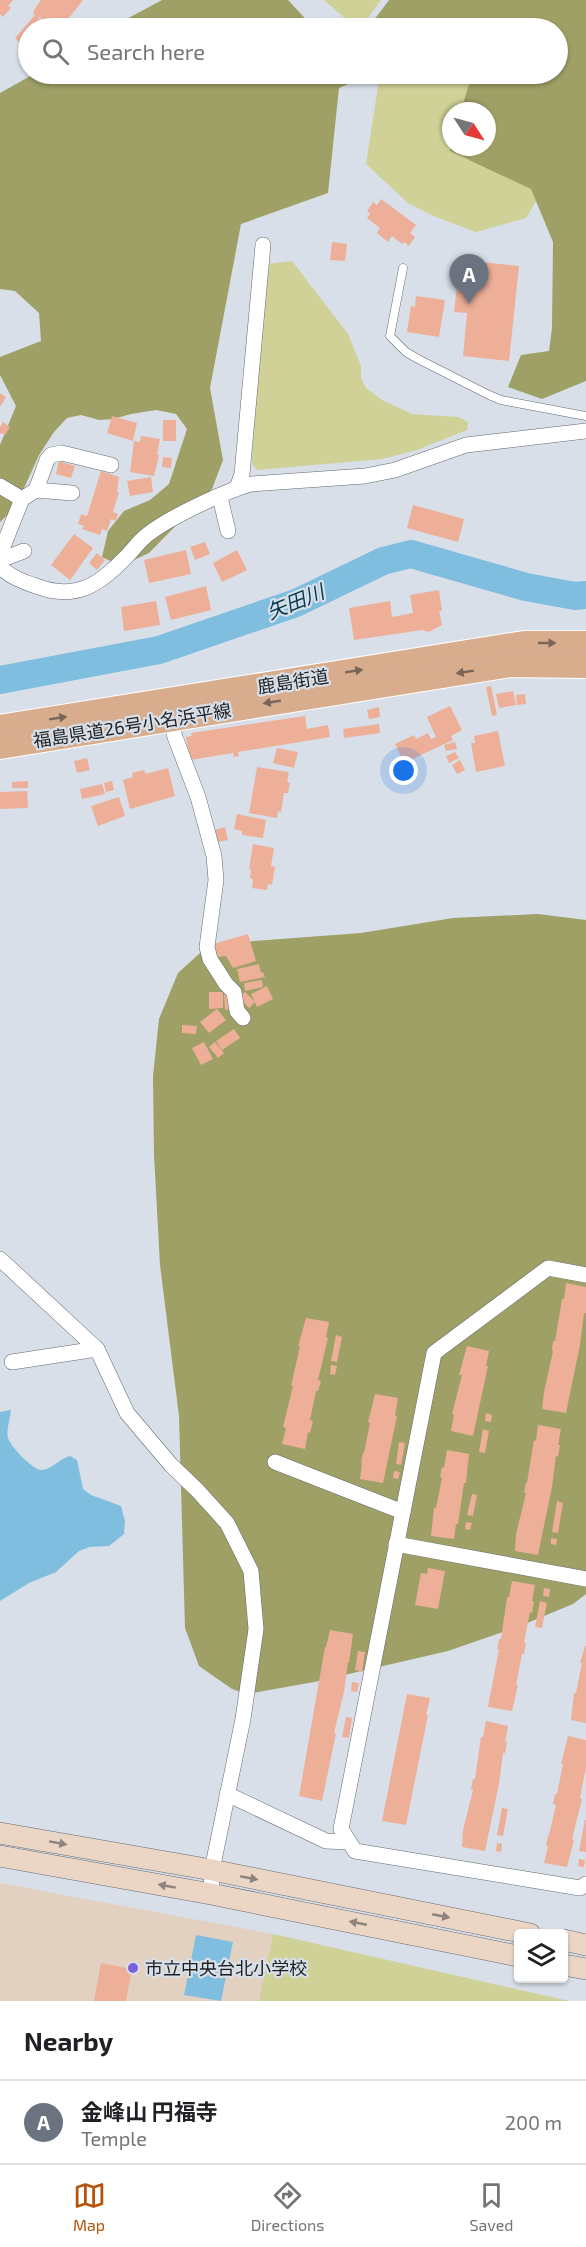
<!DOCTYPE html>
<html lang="en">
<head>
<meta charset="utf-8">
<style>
	:root { --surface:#fff; --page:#f6f6f6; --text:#202124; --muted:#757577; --line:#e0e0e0; --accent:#b45309 }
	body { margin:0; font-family:"Exo 2","Noto Sans JP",sans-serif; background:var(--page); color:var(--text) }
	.controls { position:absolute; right:18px; bottom:18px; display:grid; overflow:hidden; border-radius:6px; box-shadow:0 2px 4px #0004 }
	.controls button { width:54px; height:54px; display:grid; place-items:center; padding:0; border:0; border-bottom:2px solid var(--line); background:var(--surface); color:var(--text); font:30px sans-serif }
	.compass { position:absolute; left:442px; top:102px; width:54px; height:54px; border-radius:50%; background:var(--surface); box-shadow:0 2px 4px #0004; rotate:126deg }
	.you { position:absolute; left:404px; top:771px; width:21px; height:21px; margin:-15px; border:4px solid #fff; border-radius:50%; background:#1a73e8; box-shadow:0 0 0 9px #1a73e833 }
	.badge { display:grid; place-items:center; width:39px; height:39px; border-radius:50%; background:var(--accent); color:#fff; font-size:20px; font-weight:700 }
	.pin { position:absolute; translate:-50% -50px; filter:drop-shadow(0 2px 3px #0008) }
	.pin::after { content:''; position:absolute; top:32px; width:21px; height:18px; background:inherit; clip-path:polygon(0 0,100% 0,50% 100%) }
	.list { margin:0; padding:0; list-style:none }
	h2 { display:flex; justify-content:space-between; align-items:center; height:78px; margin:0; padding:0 24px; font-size:26px }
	h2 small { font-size:20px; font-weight:400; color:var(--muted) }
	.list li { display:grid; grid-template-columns:39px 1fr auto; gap:18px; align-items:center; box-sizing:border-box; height:84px; padding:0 24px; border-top:2px solid var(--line) }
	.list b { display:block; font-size:22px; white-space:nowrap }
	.list p { margin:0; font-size:20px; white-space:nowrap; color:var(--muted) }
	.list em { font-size:20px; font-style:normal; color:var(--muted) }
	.icon { flex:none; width:33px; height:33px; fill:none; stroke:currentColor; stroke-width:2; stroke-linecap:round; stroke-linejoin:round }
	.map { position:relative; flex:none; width:586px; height:2001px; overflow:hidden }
	.search { position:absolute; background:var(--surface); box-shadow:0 2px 4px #0004; left:18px; right:18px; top:18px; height:66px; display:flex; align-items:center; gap:15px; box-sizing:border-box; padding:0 21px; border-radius:33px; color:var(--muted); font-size:22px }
	.sheet { height:162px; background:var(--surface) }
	nav { display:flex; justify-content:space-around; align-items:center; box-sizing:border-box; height:84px; border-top:2px solid var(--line); background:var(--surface); font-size:16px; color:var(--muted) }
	nav a { display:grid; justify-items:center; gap:3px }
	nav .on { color:var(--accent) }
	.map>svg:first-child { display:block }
	.education { fill:#e2d1c0 }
	.green { fill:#cfd196 }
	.forest { fill:#9ea065 }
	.water { fill:#7fbede }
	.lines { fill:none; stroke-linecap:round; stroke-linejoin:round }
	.river { stroke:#7fbede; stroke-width:28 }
	.building { fill:#edaf98 }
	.lane-casing { stroke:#636971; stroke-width:9 }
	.street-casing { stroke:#636971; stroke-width:16 }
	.secondary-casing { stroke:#636971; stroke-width:22 }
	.primary-casing { stroke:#fff; stroke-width:26 }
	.lane { stroke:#fff; stroke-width:8 }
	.street { stroke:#fff; stroke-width:15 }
	.secondary { stroke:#ebd6c6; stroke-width:21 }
	.primary { stroke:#d7ad8e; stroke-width:24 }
	.oneway { fill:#7a6658 }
	.oneway2 { fill:#8e847d }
	.poi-dot { fill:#7a62dd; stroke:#d8dfe8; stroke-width:2 }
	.labels { text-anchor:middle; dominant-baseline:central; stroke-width:4.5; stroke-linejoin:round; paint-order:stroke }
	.street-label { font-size:18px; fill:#1d2023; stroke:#d8dfe8 }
	.poi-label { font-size:18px; fill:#1d2023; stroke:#d8dfe8; text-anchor:start }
	.water-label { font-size:20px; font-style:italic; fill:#00384e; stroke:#d8dfe8 }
</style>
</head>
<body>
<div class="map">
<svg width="586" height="2001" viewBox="0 0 586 2001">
	<rect width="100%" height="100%" fill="#d8dfe8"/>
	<path class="education" d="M 0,1883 L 273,1934 L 259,2001 L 0,2001 Z"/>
	<g class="green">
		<path d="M 324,0 L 381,0 L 361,28 L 356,28 Z"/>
		<path d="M 380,74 L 474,74 L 465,111 L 451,111 L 451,147 L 533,184 L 539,196 L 526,218 L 476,232 L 436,217 L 408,203 L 366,164 Z"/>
		<path d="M 292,261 L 348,334 L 361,366 L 361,378 L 366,388 L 382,400 L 412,414 L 458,417 L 468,422 L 467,430 L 417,450 L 382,459 L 257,470 L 252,464 L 256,276 L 268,264 Z"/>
		<path d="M 273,1934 L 569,2001 L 259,2001 Z"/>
	</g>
	<g class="forest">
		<path d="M 162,0 L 288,0 L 314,28 L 110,28 Z"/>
		<path d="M 389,0 L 586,0 L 586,381 L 542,399 L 508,387 L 521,355 L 549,351 L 552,328 L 553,242 L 531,189 L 450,151 L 451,146 L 487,147 L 487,111 L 461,111 L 472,74 L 558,74 L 558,28 L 368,28 Z"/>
		<path d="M 34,74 L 370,74 L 339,88 L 328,193 L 241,224 L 210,388 L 223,460 L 212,489 L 149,553 L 121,566 L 102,557 L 108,531 L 124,511 L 150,500 L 169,484 L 187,429 L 176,414 L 156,410 L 131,414 L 113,419 L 99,420 L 81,415 L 67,418 L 54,432 L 39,455 L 15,508 L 0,522 L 0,445 L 16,406 L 0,375 L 0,357 L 41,341 L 39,313 L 15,291 L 0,289 L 0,93 Z"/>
		<path d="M 538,914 L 586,920 L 586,1594 L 573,1604 L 520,1626 L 448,1651 L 314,1682 L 247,1694 L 232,1689 L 199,1666 L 185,1628 L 179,1416 L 160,1265 L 154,1155 L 153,1076 L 159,1019 L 178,973 L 200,953 L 253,941 L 361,933 L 453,918 Z"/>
	</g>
	<g class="water">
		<path d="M 11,1410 C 10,1419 6,1430 8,1438 C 11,1447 32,1469 41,1470 C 52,1470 60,1458 70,1456 L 77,1460 L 83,1489 L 91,1495 L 121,1506 L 125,1521 L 124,1534 L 109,1546 L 90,1547 L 79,1551 L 56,1572 L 29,1583 L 0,1601 L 0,1412 Z"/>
		<path d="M 196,1935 L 233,1942 L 221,2001 L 184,1995 Z"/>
	</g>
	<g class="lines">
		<path class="river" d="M 0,680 L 159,650 L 296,603 L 383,561 L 411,554 L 526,587 L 575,596 L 586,595"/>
	</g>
	<g class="building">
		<path d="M 0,0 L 13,0 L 8,6 L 11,8 L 3,17 L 0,14 Z"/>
		<path d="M 41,0 L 83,0 L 61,28 L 55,28 L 39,17 L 38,18 L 49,28 L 28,28 L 28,50 L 15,38 L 35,15 L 33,14 L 34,10 Z"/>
		<path d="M 381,199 L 416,225 L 410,233 L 415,237 L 409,246 L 404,242 L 402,244 L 392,236 L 388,242 L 377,233 L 380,228 L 367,218 L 370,214 L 367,211 L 373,202 L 377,205 Z"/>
		<path d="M 332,242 L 347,244 L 345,261 L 330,260 Z"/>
		<path d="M 460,260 L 519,266 L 509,361 L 463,356 L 467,313 L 454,312 Z"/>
		<path d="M 416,296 L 445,300 L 439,337 L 407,332 L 411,306 L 415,307 Z"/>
		<path d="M 0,393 L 6,397 L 0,407 Z"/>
		<path d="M 112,416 L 137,423 L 133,441 L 107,433 Z"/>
		<rect x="163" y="420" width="13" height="21"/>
		<path d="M 3,422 L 10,427 L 5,435 L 0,433 L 0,427 Z"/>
		<path d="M 141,436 L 160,439 L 157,455 L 159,455 L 154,476 L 130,472 L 134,441 L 140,442 Z"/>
		<path d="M 163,457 L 172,458 L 171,468 L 162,467 Z"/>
		<path d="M 59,461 L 75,466 L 71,478 L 56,474 Z"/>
		<path d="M 101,471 L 119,477 L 117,492 L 119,492 L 113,512 L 118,514 L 116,521 L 111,519 L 107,531 L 102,529 L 100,535 L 82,529 L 84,526 L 78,524 L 81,514 L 87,516 Z"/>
		<path d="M 151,477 L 153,492 L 130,496 L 127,481 Z"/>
		<path d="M 413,505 L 464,519 L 458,542 L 407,528 Z"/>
		<path d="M 74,534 L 93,548 L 70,580 L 51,565 Z"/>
		<path d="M 205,542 L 210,554 L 195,560 L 190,547 Z"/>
		<path d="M 186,550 L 191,574 L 149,583 L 144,560 Z"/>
		<path d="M 237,550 L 247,570 L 222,582 L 213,563 Z"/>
		<path d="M 97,553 L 105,560 L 97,570 L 89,563 Z"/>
		<path d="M 206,586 L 211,610 L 171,620 L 165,597 Z"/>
		<path d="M 439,590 L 442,611 L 439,611 L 442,625 L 429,632 L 422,630 L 354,640 L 349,608 L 390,601 L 392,617 L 413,613 L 410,595 Z"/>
		<path d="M 156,601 L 160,625 L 124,631 L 121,607 Z"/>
		<path d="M 491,686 L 497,715 L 492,716 L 486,687 Z"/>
		<path d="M 513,691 L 516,705 L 499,708 L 496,694 Z"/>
		<path d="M 525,694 L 526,704 L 517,705 L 516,695 Z"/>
		<path d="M 450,706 L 462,730 L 451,736 L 453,740 L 404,763 L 395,744 L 414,735 L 416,739 L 428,733 L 431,739 L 436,737 L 427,717 Z"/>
		<path d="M 379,707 L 380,717 L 369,719 L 367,710 Z"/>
		<path d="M 305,716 L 307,729 L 328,725 L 330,737 L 238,752 L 239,756 L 234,757 L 233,753 L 190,760 L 186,737 L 192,736 L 191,733 Z"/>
		<path d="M 379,724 L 380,733 L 344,738 L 343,729 Z"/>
		<path d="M 498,731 L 505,766 L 476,772 L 471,743 L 475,743 L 474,736 Z"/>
		<path d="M 455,742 L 457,749 L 446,751 L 444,745 Z"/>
		<path d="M 277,748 L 298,752 L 294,768 L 273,763 Z"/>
		<path d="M 455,752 L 459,758 L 449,763 L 446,756 Z"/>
		<path d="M 87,758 L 90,770 L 77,773 L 74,761 Z"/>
		<path d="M 460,760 L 465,770 L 457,774 L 452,765 Z"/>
		<path d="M 257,767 L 289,772 L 287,782 L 290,783 L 288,793 L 284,793 L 281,812 L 278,811 L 277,818 L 249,813 Z"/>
		<path d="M 168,768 L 175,796 L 130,809 L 123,780 L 133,777 L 132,773 L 144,770 L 146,774 Z"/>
		<path d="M 28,781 L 28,788 L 12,788 L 12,782 Z"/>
		<path d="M 112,781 L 114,790 L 106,792 L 104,783 Z"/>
		<path d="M 102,784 L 105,794 L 82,799 L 80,789 Z"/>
		<path d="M 27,791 L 28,808 L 0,809 L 0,792 Z"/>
		<path d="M 119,797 L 125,816 L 98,826 L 91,806 Z"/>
		<path d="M 237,814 L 266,820 L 263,838 L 242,835 L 242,831 L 234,829 Z"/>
		<path d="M 225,827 L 228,840 L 218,842 L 215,830 Z"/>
		<path d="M 253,844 L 274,848 L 271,866 L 275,867 L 272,885 L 268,884 L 267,890 L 252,888 L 253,879 L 250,878 L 251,869 L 249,869 Z"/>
		<path d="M 248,934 L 256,961 L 233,968 L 226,956 L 217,957 L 213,944 Z"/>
		<path d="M 259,964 L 261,973 L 263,972 L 265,977 L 240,982 L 237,969 Z"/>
		<path d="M 262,980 L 263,987 L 245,991 L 244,983 Z"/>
		<path d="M 267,986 L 273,999 L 257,1007 L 251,994 Z"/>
		<path d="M 209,992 L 223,992 L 223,1008 L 209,1009 Z"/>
		<path d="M 245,992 L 255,1002 L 249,1008 L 239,997 Z"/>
		<path d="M 224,994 L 232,994 L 232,1009 L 225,1010 Z"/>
		<path d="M 217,1009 L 226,1020 L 209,1033 L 200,1022 Z"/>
		<path d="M 182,1025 L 197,1026 L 196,1034 L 182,1033 Z"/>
		<path d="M 234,1029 L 240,1038 L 222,1050 L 216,1041 Z"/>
		<path d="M 204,1042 L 213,1059 L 201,1065 L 192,1048 Z"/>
		<path d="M 215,1042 L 224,1053 L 218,1058 L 209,1047 Z"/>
		<path d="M 566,1283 L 586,1287 L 586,1313 L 584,1314 L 580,1345 L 566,1413 L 542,1409 L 544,1392 L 553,1351 L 552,1351 L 553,1341 L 555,1341 L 562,1299 L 564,1299 Z"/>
		<path d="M 306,1318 L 329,1322 L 326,1337 L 328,1338 L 318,1380 L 321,1381 L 318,1391 L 316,1391 L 310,1420 L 313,1421 L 310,1433 L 308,1432 L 305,1449 L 282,1444 L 286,1428 L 283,1427 L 293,1386 L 291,1386 L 300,1346 L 298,1346 Z"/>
		<path d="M 336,1335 L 342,1337 L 337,1362 L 331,1361 Z"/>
		<path d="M 467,1346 L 489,1351 L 486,1366 L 488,1366 L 473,1436 L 451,1431 L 454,1415 L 452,1414 L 462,1375 L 459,1375 Z"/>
		<path d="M 331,1365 L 337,1366 L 335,1375 L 330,1374 Z"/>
		<path d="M 375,1394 L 398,1398 L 395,1416 L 397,1416 L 383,1483 L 360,1479 L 362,1463 L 361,1463 L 363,1453 L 364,1453 L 370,1423 L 368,1422 Z"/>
		<path d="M 486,1413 L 492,1415 L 491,1422 L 485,1421 Z"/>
		<path d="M 538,1425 L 561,1429 L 558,1445 L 560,1445 L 558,1457 L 556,1456 L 552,1487 L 538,1555 L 515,1551 L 516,1534 L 526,1493 L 524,1493 L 526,1482 L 527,1483 L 534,1440 L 536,1441 Z"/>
		<path d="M 483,1429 L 489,1431 L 485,1453 L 479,1452 Z"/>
		<path d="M 399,1442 L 405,1443 L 401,1465 L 396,1464 Z"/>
		<path d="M 447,1450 L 469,1454 L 466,1483 L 464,1483 L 458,1524 L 456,1524 L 454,1539 L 431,1536 L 434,1508 L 436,1508 L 442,1478 L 440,1477 L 442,1467 L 444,1468 Z"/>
		<path d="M 394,1471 L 400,1472 L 398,1479 L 393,1478 Z"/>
		<path d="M 472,1494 L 477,1495 L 473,1516 L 467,1515 Z"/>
		<path d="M 557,1501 L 563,1503 L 558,1533 L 552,1532 Z"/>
		<path d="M 466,1522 L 472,1523 L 470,1530 L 465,1529 Z"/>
		<path d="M 551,1538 L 557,1539 L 556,1545 L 551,1544 Z"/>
		<path d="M 428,1568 L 445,1571 L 438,1609 L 415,1605 L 421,1573 L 427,1574 Z"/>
		<path d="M 512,1581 L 535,1585 L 532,1601 L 534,1601 L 532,1613 L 530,1612 L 524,1643 L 526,1643 L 524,1654 L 522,1654 L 516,1685 L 518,1685 L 512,1711 L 488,1707 L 499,1649 L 497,1649 L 499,1639 L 501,1639 L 507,1597 L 509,1597 Z"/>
		<path d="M 544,1588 L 550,1589 L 549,1597 L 543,1596 Z"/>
		<path d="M 540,1601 L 547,1603 L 542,1628 L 535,1627 Z"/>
		<path d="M 330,1630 L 353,1634 L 349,1663 L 348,1662 L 344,1692 L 334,1733 L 336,1733 L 334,1743 L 322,1801 L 299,1796 L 325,1647 L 326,1647 Z"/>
		<path d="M 585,1646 L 586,1646 L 586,1723 L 571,1720 L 574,1693 L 576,1693 L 582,1663 L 580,1663 Z"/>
		<path d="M 358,1651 L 365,1652 L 362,1672 L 355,1670 Z"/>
		<path d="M 352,1682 L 359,1683 L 357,1692 L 351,1691 Z"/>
		<path d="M 407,1694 L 430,1698 L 426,1715 L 428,1715 L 406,1825 L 382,1821 Z"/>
		<path d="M 346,1717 L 352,1718 L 349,1738 L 342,1737 Z"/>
		<path d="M 486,1721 L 508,1726 L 505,1742 L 507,1742 L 505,1753 L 503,1753 L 499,1784 L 485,1851 L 462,1847 L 463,1830 L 473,1790 L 471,1789 L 473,1779 L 475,1779 L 481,1737 L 483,1737 Z"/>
		<path d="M 568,1736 L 586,1740 L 586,1767 L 580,1798 L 582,1799 L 572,1839 L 574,1840 L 567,1867 L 544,1863 L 548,1846 L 546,1846 L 548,1835 L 549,1835 L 556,1805 L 553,1804 L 555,1794 L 557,1794 L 563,1764 L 561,1764 Z"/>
		<path d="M 502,1808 L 508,1809 L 503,1836 L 497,1835 Z"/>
		<path d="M 585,1820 L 586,1820 L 586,1852 L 579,1851 Z"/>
		<path d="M 497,1843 L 502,1844 L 501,1852 L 496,1851 Z"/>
		<path d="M 579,1859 L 585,1860 L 584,1867 L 578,1866 Z"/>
		<path d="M 101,1963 L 132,1969 L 126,2001 L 94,2001 Z"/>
	</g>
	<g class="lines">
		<defs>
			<path id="lane" d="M 403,268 L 390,336 L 406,352 L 418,359 L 489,395 L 501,400 L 586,416"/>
			<g id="street">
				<path d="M 0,486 L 22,499"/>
				<path d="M 237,488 L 242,474 L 263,245"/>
				<path d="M 36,490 L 72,493"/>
				<path d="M 220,497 L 228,531"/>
				<path d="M 0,554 L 22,499 L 36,490 L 47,460 L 51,455 L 62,453 L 111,465"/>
				<path d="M 0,560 L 24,551"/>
				<path d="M 0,566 C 8,576 23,582 36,586 C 75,601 99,585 125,558 C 133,550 139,541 147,535 C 168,518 225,491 251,484 L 365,476 L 395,470 L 466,445 L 586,431"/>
				<path d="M 170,718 L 175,737 L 198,797 L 214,856 L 216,880 L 207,947 L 210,959 L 226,984 L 234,992 L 237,1011 L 243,1018"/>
				<path d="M 0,1259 L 97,1349 L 127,1413 L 171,1465 L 198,1491 L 227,1523 L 251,1571 L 256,1629 L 243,1719 L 212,1870 L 211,1894"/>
				<path d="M 586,1275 L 548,1268 L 434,1353 L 341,1829 L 355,1851 L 580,1888 L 586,1884"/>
				<path d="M 12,1362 L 97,1349"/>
				<path d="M 275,1462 L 403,1512"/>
				<path d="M 396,1544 L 586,1579"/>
				<path d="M 227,1794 L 326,1841 L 349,1842"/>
			</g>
			<g id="secondary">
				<path d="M 0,1833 L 212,1870 L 530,1934"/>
				<path d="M 0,1856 L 211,1894 L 518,1956"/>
				<path d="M 564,1940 L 586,1945"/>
				<path d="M 564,1965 L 586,1969"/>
			</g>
			<g id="primary">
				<path d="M 0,727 L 524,643 L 586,643"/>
				<path d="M 0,747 L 510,665 L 586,666"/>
			</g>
		</defs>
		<use href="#lane" class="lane-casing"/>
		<use href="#street" class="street-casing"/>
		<use href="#secondary" class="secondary-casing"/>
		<use href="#primary" class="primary-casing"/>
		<use href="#lane" class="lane"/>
		<use href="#street" class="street"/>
		<use href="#secondary" class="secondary"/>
		<use href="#primary" class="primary"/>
	</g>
	<defs><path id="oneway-solid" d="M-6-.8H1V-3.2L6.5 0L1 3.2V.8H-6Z" transform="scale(1.5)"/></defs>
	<g class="oneway">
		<use href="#oneway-solid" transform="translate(547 643)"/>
		<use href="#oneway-solid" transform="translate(354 671) rotate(-9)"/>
		<use href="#oneway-solid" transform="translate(465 672) rotate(171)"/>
		<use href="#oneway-solid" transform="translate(272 702) rotate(171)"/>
		<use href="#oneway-solid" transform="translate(58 718) rotate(-9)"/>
	</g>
	<g class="oneway2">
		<use href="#oneway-solid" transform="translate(58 1843) rotate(10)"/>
		<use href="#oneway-solid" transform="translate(249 1878) rotate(11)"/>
		<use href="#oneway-solid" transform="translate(167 1886) rotate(-170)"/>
		<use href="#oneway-solid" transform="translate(441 1916) rotate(11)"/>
		<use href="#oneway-solid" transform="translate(358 1923) rotate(-169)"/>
	</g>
	<circle class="poi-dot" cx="133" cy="1968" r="6"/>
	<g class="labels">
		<g class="street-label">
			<text transform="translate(293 681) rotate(-9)">鹿島街道</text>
			<text transform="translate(132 725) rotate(-9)">福島県道26号小名浜平線</text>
		</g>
		<g class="poi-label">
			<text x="145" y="1968">市立中央台北小学校</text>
		</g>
		<g class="water-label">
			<text transform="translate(295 601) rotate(-22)">矢田川</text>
		</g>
	</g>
</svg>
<div class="controls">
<button><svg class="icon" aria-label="layers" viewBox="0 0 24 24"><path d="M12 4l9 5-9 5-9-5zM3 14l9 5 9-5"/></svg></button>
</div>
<svg class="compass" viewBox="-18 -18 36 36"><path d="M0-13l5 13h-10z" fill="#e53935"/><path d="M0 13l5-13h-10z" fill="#757577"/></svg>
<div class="you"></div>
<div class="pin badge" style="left:469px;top:304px;background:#6b7280">A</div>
<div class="search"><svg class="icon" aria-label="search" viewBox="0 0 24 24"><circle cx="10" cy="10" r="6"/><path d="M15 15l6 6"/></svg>Search here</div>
</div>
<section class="sheet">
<h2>Nearby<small></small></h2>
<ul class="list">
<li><span class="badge" style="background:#6b7280">A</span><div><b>金峰山 円福寺</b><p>Temple</p></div><em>200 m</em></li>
</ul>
</section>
<nav>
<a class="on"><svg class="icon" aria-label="map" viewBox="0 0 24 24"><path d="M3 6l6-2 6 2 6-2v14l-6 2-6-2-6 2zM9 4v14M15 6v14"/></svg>Map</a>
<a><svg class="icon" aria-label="directions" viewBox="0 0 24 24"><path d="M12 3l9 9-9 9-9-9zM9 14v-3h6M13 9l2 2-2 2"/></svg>Directions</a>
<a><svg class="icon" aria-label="saved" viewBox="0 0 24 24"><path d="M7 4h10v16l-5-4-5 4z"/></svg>Saved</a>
</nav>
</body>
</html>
